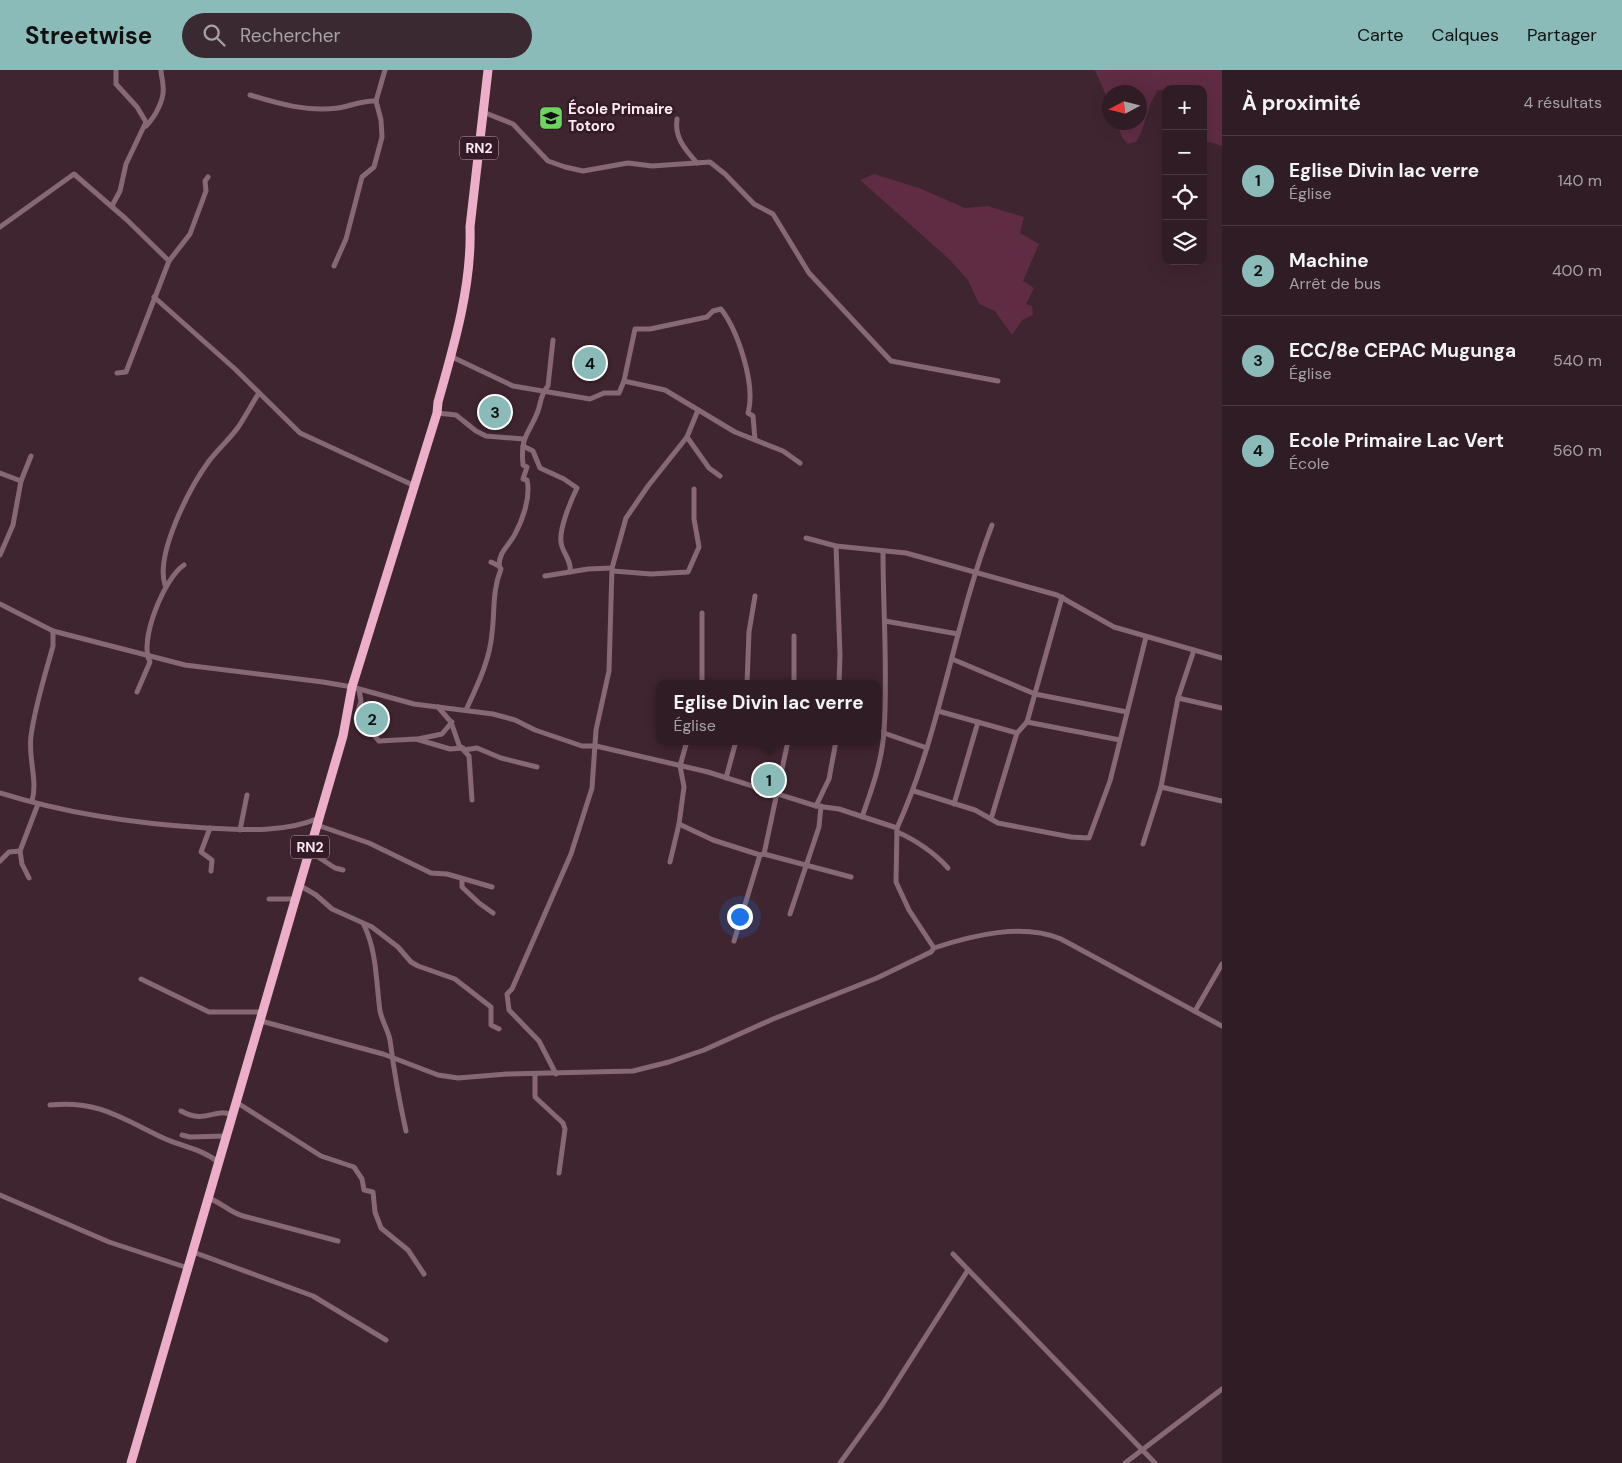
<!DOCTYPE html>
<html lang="fr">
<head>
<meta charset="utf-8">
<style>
	:root { --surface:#2f1c24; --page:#3b2931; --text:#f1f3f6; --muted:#a7a1a6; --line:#4a3a41; --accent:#8bbbb9 }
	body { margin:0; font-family:"DM Sans",sans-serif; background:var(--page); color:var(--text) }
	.controls { position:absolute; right:15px; top:15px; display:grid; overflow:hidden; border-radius:10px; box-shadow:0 5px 20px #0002 }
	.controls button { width:45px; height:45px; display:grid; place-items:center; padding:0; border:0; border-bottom:1px solid var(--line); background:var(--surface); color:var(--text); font:25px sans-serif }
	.compass { position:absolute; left:1102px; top:15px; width:45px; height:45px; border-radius:50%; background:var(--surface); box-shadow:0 5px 20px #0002; rotate:263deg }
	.you { position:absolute; left:739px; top:846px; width:18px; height:18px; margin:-12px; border:4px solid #fff; border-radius:50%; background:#1a73e8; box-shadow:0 0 0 8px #1a73e833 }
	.badge { display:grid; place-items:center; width:32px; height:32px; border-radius:50%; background:var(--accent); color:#111; font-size:16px; font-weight:700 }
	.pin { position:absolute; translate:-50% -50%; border:2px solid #fff; box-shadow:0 1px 5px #0006 }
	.popup { position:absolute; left:656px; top:610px; width:225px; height:65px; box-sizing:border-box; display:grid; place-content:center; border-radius:10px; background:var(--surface); filter:drop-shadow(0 1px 4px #0005); font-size:16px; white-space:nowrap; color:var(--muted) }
	.popup b { font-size:19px; color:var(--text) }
	.popup::after { content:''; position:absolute; left:50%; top:100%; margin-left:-10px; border:10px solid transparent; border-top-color:var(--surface) }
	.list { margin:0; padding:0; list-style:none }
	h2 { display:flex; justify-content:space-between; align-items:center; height:65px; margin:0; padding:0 20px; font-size:21px }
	h2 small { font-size:16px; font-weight:400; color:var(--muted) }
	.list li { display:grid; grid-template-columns:32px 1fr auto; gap:15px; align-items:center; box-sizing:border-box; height:90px; padding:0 20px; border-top:1px solid var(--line) }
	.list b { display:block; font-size:19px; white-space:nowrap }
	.list p { margin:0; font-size:16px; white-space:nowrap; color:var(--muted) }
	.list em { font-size:16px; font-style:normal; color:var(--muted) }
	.icon { flex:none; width:28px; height:28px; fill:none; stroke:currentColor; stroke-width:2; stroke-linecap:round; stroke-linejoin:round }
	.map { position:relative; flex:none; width:1222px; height:1393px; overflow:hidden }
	header { display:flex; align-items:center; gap:30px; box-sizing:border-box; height:70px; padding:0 25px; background:var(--accent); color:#111 }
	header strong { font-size:24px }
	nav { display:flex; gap:28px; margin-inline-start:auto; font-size:18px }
	.search { width:350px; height:45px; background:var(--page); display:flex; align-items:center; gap:12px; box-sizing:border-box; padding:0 18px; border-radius:28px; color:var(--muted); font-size:19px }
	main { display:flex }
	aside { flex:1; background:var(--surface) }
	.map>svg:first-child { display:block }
	.green { fill:#5f2c44 }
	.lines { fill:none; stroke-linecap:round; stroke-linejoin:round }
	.minor { stroke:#876875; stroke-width:5 }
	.trunk { stroke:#ecaec8; stroke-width:9 }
	.labels { text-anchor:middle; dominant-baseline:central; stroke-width:5; stroke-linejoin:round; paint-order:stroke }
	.shield { fill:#341b27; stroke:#bfabb4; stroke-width:1 }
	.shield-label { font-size:14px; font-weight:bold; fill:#fbe9f0 }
	.poi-label { font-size:15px; font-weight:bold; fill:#fbe9f0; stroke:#341b27; text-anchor:start }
</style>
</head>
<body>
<header>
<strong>Streetwise</strong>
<div class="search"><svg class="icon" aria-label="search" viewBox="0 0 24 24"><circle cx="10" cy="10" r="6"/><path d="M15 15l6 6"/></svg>Rechercher</div>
<nav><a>Carte</a><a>Calques</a><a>Partager</a></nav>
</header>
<main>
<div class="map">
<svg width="1222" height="1393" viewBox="0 0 1222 1393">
	<rect width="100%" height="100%" fill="#3f2530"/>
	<g class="green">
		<path d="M 1095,0 L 1222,0 L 1222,76 L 1203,70 L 1203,19 L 1158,20 C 1146,37 1147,55 1136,72 L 1128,74 L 1122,67 L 1117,53 L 1140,52 L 1140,22 L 1110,22 L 1109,32 Z"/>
		<path d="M 874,104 L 919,118 L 965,138 L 988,136 L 1024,147 L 1020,163 L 1039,174 L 1023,211 L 1034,218 L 1026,234 L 1032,236 L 1033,245 L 1022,250 L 1012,265 L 995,241 L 979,234 L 968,210 L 949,189 L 860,110 Z"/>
	</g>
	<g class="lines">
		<g class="minor">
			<path d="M 250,25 C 279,34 308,42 338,38 C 352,36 362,30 376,31"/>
			<path d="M 483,42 L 513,54 L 548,91 L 565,97 L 583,101 L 628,93 L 652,96 L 710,92 L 725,104 L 754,134 L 773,144 L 809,203 L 891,291 L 998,311"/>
			<path d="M 677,49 C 674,68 686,80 697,93"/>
			<path d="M 146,56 C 155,47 165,29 163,16 C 163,10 161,6 161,0"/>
			<path d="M 112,136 L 120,121 L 126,94 L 146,52 L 137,37 L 116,14 L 116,0"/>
			<path d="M 0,157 L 74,104 L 126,149 L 169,191 L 126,302 L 117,303"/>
			<path d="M 169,191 L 190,164 L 206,121 L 205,111 L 208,107"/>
			<path d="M 334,196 L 346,169 L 362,107 L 374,97 L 382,67 L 381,50 L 376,31 L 385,0"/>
			<path d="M 154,227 L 235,299 L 300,363 L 415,416"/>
			<path d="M 450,286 L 513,316 L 590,329 L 604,323 L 619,323 L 624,311 L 665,320 L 735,362 L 783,381 L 800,393"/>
			<path d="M 624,311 L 635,259 L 650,259 L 707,247 L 713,241 L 721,239 C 738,261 756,315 748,343 L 753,346 L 755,370"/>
			<path d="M 437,343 L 456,345 L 476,361 L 486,366 L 524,369"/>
			<path d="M 687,367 L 709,398 L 720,406"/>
			<path d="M 523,376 L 533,381 L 540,398 L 564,409 L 577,418 C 571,430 559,459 561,472 C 562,483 572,490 570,502"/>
			<path d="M 0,403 L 21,411"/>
			<path d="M 806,468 L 836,476 L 906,483 L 1057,525 L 1114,557 L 1222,588"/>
			<path d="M 836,476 L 840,585 L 839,614"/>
			<path d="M 0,485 L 13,455 L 21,411 L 31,386"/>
			<path d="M 499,496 C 499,481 509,476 515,464 C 523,449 531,426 527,410 L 523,409 L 527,397 L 523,395 C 520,365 529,365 538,341 C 541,332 541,323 548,316 L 553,270"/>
			<path d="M 613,501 L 651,504 L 688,502 L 699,477 L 694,449 L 694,419"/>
			<path d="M 545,506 L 588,499 L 612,498"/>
			<path d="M 165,515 C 155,484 190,417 209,391 C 218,379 230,369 239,356 C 246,345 252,334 259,323"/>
			<path d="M 0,534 L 53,561 L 185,595 L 323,612 L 352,617 L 414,634 L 493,644 L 515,650 L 535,660 L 582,676 L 596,676 L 708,702 L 816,736 L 839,739 L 897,758 L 896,812 L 909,840 L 934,878"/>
			<path d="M 702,543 L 702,614"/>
			<path d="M 885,551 L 958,564"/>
			<path d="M 952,589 L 1035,624 L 1127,642"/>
			<path d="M 747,614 L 749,562 L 755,526"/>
			<path d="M 794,614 L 794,566"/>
			<path d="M 359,620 L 361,631 L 356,648 L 363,650 L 362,658 L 373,664 L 379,671 L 416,669 L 450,679 L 463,678"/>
			<path d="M 137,622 L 150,592 C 138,571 165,507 184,495"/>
			<path d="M 1178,628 L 1222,638"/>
			<path d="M 438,637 L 451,652 L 459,675 L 469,686 L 472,730"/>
			<path d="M 466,640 C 477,616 490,590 492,563 C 495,541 492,521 501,499 L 499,496 L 491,492"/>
			<path d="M 938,641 L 1017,663 L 1027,652 L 1120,670"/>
			<path d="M 1027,652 L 1062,527"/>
			<path d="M 878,661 L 927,678"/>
			<path d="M 418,669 L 442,664 L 452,652"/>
			<path d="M 464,680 L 477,678 L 501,688 L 537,697"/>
			<path d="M 726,708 L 736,671"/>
			<path d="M 1161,717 L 1222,731"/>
			<path d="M 914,721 L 975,740 L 998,753 L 1071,767 L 1089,768 L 1110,711 L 1146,567"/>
			<path d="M 0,723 C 67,744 137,754 206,758 C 244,760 284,763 319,748"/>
			<path d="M 32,731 C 38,711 28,688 31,666 C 35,636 45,605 53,576 L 53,561"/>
			<path d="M 954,734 L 978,652"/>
			<path d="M 816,736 L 829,709 L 836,671"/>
			<path d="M 862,747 C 872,719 882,691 884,661 C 888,601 883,541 883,481"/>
			<path d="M 991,749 L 1017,663"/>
			<path d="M 679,754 L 713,770 L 760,785 L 764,784 L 788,671"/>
			<path d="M 317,755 L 369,773 L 431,803 L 447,804 L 492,817"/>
			<path d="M 210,758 L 201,782 L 212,790 L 211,801"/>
			<path d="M 897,758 C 941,661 954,554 992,455"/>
			<path d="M 240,760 L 247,725"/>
			<path d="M 897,762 C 914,769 935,783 948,798"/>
			<path d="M 1143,774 L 1161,717 L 1178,628 L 1194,580"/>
			<path d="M 309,781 L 335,798 L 343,800"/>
			<path d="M 764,784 L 851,807"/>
			<path d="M 0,791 L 9,782 L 20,781"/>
			<path d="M 670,792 L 679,754 L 684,717 L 680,696 L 687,671"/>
			<path d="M 29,808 L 22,794 L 20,781 L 38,734"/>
			<path d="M 462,810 L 462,817 L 479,833 L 493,843"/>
			<path d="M 299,815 L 316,825 L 332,839 L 372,857 L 398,877 L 411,892 L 418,896 L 455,909 L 491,937 L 491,955 L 499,959"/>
			<path d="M 269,829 L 296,829"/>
			<path d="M 790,844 L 819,757 L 821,736"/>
			<path d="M 364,855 C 377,882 376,912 380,941 C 382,951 388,960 390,970 C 394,1001 399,1030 406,1061"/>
			<path d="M 734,871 L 760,785"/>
			<path d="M 141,909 L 209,942 L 263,942"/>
			<path d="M 1195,941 L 1222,894"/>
			<path d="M 261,951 L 383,984 L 438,1005 L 458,1008 L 507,1004 L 633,1001 L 669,992 L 704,980 L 773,949 L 877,908 L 931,882 L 934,878 C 973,865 1022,853 1061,869 L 1222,956"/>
			<path d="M 535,1004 L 535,1027 L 563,1053 L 565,1059 L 559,1103"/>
			<path d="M 556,1004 L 539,971 L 509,940 L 507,924 L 512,919 L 571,784 L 592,718 L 596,660 L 609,601 L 612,498 L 626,448 L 648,416 L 687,367 L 698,340"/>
			<path d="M 236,1032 L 321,1086 L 354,1097 L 362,1109 L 364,1120 L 373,1122 L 375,1142 L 381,1158 L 408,1180 L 424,1204"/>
			<path d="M 50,1035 C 96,1030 120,1047 159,1066 C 178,1076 201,1078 218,1092"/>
			<path d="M 181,1041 C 207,1055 213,1037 232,1045"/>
			<path d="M 182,1065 L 190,1067 L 226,1066"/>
			<path d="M 0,1125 L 109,1172 L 188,1198"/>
			<path d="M 208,1128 C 221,1132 229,1142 243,1146 L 338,1171"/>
			<path d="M 193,1182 L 313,1226 L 386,1270"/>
			<path d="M 953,1184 L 1155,1393"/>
			<path d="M 840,1393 L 882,1335 L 968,1200"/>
			<path d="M 1125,1393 L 1222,1319"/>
		</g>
		<path class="trunk" d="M 131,1393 L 343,666 L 352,617 L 437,343 L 438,332 C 454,276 472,215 470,157 L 488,0"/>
	</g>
	<defs>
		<symbol id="school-square" viewBox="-11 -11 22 22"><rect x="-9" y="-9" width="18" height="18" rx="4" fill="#6dd361" stroke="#341b27"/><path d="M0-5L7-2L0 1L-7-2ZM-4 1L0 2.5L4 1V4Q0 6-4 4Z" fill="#111"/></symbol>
	</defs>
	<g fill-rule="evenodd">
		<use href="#school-square" x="537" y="34" width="28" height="28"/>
	</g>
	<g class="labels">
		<g class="shield">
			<rect x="460" y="66.5" width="38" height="23" rx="4"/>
			<rect x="291" y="765.5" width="38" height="23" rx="4"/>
		</g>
		<g class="shield-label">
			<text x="479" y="78">RN2</text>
			<text x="310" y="777">RN2</text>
		</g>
		<g class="poi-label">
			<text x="568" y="39">École Primaire<tspan x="568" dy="17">Totoro</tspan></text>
		</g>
	</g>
</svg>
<div class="controls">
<button>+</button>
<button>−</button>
<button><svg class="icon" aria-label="locate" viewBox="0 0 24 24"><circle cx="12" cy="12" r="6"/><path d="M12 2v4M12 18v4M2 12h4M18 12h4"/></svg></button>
<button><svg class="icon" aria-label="layers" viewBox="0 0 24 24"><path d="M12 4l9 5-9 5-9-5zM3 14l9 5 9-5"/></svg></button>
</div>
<svg class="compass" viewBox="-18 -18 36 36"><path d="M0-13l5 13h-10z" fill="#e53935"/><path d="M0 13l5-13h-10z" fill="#a7a1a6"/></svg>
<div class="you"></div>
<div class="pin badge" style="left:769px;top:710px">1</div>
<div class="popup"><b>Eglise Divin lac verre</b>Église</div>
<div class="pin badge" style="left:372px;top:649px">2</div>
<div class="pin badge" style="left:495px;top:342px">3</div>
<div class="pin badge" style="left:590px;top:293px">4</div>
</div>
<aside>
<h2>À proximité<small>4 résultats</small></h2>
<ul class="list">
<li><span class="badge">1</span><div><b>Eglise Divin lac verre</b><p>Église</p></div><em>140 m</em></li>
<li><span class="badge">2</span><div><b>Machine</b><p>Arrêt de bus</p></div><em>400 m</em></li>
<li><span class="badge">3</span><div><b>ECC/8e CEPAC Mugunga</b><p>Église</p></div><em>540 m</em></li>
<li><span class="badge">4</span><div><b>Ecole Primaire Lac Vert</b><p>École</p></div><em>560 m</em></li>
</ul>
</aside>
</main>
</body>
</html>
